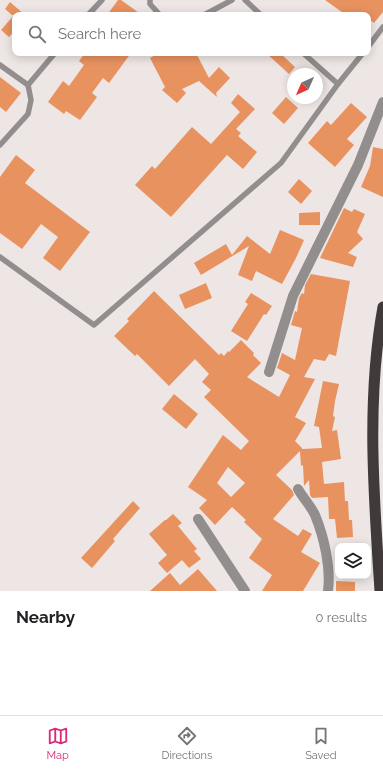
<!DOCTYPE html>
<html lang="en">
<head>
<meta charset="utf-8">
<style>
	:root { --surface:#fff; --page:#f2f2f2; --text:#202124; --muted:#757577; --line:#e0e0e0; --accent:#db2777 }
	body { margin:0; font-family:Raleway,sans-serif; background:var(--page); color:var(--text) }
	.controls { position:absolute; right:12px; bottom:12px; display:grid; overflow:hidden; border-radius:8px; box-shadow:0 2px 10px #0003 }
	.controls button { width:36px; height:36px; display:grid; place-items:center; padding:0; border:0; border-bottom:1px solid var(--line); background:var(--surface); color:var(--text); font:20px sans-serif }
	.compass { position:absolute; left:287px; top:68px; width:36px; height:36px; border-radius:50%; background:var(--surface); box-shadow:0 2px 10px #0003; rotate:225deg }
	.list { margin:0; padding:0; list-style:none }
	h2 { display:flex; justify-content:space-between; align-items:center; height:52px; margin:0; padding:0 16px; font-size:17px }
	h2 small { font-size:13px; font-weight:400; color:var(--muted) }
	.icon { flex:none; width:22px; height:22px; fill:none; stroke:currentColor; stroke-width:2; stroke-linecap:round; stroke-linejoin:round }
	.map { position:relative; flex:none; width:383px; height:591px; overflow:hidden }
	.search { position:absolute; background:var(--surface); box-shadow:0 2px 10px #0003; left:12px; right:12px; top:12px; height:44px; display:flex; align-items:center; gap:10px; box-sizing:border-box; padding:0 14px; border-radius:8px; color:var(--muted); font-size:15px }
	.sheet { height:124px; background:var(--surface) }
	nav { display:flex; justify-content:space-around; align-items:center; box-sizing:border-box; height:56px; border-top:1px solid var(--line); background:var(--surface); font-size:11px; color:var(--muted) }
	nav a { display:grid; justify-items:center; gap:2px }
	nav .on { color:var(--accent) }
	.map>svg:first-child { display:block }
	.building { fill:#e89260; fill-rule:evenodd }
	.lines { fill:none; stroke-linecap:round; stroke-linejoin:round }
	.service { stroke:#928e8e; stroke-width:5.5 }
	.minor { stroke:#928e8e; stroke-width:10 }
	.trunk { stroke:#403a3a; stroke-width:11 }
</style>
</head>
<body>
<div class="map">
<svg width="383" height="591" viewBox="0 0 383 591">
	<rect width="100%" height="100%" fill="#eee6e4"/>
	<g class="building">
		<path d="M 118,0 L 121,0 L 142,15 L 107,15 Z"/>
		<path d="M 325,0 L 383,0 L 383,12 L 374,23 L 368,18 L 368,15 L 346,15 Z"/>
		<path d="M 10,2 L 25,15 L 15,15 L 15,30 L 9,37 L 1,30 L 14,15 L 12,15 L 5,9 Z"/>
		<path d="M 85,53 L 131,53 L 109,83 L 103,78 L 92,93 L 97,97 L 80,120 L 66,111 L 64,114 L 48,102 L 63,81 L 69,86 L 84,65 L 79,61 Z"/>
		<path d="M 159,53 L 196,53 L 209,78 L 219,67 L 230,78 L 216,93 L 217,97 L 199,81 L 182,89 L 186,93 L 177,103 L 162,90 L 165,87 L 150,58 Z"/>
		<path d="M 266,53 L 280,53 L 295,67 L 289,74 Z"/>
		<path d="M 0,77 L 21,93 L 6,112 L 0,107 Z"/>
		<path d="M 238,94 L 255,109 L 236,129 L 241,133 L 238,136 L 257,152 L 243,169 L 227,155 L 171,217 L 135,185 L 152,166 L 155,169 L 192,127 L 211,144 L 240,112 L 231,103 Z"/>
		<path d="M 286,97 L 298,108 L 284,124 L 272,113 Z"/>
		<path d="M 351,103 L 367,117 L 347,139 L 354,145 L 335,167 L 308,143 L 327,121 L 331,125 Z"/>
		<path d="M 373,147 L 383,149 L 383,197 L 361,187 L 370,166 Z"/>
		<path d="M 16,155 L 35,170 L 25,183 L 90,232 L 60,271 L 43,258 L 58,237 L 41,224 L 22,249 L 0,233 L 0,177 Z"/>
		<path d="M 299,179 L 312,191 L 301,204 L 288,192 Z"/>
		<path d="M 344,208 L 352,212 L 354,209 L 365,214 L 357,232 L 363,239 L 348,253 L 357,257 L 353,267 L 320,258 Z"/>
		<path d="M 320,212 L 320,225 L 299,225 L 299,213 Z"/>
		<path d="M 280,230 L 304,240 L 296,258 L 282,284 L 256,271 L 252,281 L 238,275 L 249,246 L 201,275 L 194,263 L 226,244 L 232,255 L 247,236 L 270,254 Z"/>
		<path d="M 311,274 L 350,281 L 336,356 L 329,354 L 325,361 L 314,359 L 304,377 L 315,379 L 295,417 L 306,423 L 295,441 L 302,448 L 302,449 L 322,448 L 319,427 L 314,426 L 323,381 L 339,384 L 335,401 L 333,416 L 335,417 L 332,431 L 337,430 L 341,459 L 322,462 L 324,484 L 344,482 L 345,501 L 348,501 L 349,520 L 352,520 L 353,537 L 337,538 L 335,519 L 329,519 L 328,497 L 312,498 L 310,495 L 309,480 L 304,486 L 303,465 L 301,466 L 300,451 L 276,475 L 292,490 L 294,495 L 273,519 L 298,536 L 303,529 L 312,534 L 301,552 L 320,563 L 303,591 L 262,591 L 272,575 L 249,558 L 262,539 L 244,522 L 246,520 L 232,507 L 215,525 L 199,508 L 207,500 L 188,487 L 223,435 L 241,450 L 249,441 L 204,397 L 211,390 L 202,382 L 209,374 L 195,359 L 169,386 L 137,354 L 135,356 L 114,336 L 129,321 L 127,319 L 154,291 L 219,355 L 221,353 L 224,356 L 228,351 L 229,352 L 241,340 L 254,353 L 253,355 L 261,363 L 247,377 L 279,397 L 290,375 L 277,368 L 282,353 L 295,360 L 302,328 L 291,325 L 295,311 L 297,312 L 299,298 L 302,293 L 304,294 L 305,285 ZM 228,467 L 245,483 L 231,497 L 217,483 Z"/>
		<path d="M 206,283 L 212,298 L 185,309 L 179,295 Z"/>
		<path d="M 251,293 L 272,306 L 266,315 L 264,314 L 247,341 L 231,331 L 248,304 L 245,302 Z"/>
		<path d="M 174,394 L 198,414 L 186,429 L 162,409 Z"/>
		<path d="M 133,501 L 140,508 L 113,539 L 115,541 L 92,568 L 81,558 Z"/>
		<path d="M 173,514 L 182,523 L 178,526 L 197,549 L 194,551 L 201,559 L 189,568 L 182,560 L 167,573 L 158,563 L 167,555 L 149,534 L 165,520 L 166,520 Z"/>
		<path d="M 198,569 L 217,591 L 150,591 L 170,573 L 180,585 Z"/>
		<path d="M 336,581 L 355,582 L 355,591 L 336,591 Z"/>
	</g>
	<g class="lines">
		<g class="service">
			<path d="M 150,0 L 150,4 L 160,15"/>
			<path d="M 245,0 L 261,15"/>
			<path d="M 88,15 L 102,0"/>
			<path d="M 204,15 L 232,0"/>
			<path d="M 368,47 L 383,27"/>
			<path d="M 303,53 L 338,84"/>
			<path d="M 0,65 L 28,85 L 31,100 L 28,114 L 0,145"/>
			<path d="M 28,85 L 55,53"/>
			<path d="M 0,257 L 94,325 L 281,163 L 338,84 L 363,53"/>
		</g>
		<g class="minor">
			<path d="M 269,372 L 293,296 L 358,165 L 383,102"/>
			<path d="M 298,489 C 303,498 311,506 315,515 C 324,537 331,567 328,591"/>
			<path d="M 198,519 L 245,591"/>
		</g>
		<path class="trunk" d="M 380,591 C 374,497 366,401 383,307"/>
	</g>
</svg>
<div class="controls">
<button><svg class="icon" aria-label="layers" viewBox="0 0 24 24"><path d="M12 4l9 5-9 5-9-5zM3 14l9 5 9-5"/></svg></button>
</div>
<svg class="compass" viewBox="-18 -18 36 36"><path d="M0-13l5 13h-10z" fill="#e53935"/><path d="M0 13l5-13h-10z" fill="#757577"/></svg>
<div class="search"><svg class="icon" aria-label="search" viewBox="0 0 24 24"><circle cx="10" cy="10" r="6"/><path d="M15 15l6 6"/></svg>Search here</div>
</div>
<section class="sheet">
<h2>Nearby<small>0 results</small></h2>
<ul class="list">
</ul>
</section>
<nav>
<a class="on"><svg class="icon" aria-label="map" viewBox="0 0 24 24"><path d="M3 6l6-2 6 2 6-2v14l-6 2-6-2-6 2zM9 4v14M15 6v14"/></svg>Map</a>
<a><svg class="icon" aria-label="directions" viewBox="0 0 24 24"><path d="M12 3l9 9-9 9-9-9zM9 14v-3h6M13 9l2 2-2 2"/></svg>Directions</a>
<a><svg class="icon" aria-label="saved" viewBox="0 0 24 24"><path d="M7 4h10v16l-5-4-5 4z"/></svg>Saved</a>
</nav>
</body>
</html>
